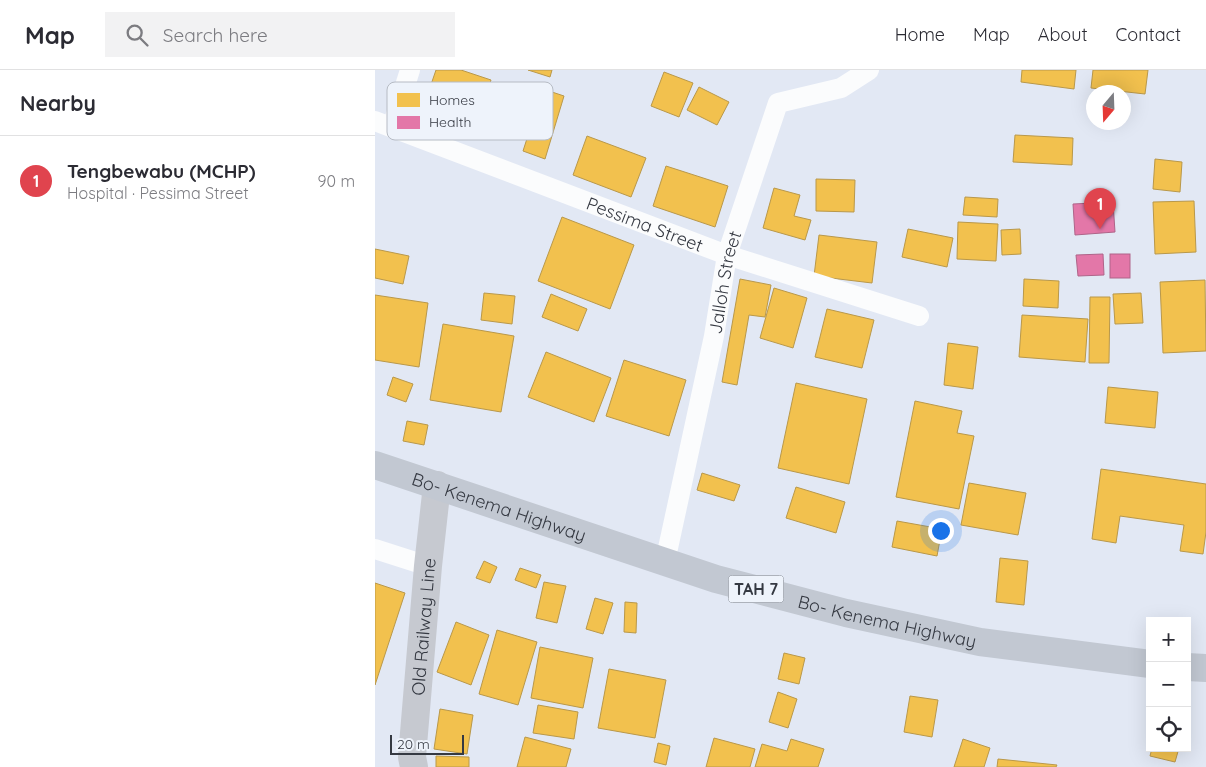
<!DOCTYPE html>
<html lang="en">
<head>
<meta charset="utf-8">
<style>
	:root { --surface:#fff; --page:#f2f2f3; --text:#2b2b33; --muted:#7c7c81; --line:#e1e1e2; --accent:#727680 }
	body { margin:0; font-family:Quicksand,sans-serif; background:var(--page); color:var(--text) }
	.controls { position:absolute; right:15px; bottom:15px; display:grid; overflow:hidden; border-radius:0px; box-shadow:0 5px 20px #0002 }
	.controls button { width:45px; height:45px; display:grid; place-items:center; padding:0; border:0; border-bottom:1px solid var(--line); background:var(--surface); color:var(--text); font:25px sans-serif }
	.compass { position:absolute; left:711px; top:15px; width:45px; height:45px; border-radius:50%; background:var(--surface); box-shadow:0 5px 20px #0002; rotate:199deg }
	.scale { position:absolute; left:15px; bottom:12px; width:74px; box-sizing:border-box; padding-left:5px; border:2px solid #353942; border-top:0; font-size:14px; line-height:18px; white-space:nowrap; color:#353942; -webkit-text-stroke:4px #eef3fb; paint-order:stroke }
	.you { position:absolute; left:565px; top:460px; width:18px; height:18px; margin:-12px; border:4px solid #fff; border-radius:50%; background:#1a73e8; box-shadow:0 0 0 8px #1a73e833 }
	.badge { display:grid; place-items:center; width:32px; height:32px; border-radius:50%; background:var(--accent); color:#fff; font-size:16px; font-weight:700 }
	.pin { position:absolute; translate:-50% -41px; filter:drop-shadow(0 1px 2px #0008) }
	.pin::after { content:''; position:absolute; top:26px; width:18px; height:15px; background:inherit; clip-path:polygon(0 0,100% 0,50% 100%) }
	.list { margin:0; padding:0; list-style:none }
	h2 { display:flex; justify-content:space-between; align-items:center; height:65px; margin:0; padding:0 20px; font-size:21px }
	h2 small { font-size:16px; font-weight:400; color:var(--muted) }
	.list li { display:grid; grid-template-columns:32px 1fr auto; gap:15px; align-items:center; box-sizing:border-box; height:90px; padding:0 20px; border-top:1px solid var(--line) }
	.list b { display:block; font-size:19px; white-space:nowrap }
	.list p { margin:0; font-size:16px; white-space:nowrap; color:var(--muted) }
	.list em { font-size:16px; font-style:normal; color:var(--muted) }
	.icon { flex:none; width:28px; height:28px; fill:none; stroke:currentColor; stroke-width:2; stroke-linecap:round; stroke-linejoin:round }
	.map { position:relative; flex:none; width:831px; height:697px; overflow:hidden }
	header { display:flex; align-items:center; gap:30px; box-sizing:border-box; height:70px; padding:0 25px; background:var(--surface); border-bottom:1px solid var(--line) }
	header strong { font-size:24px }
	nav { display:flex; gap:28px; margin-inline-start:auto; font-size:18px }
	.search { width:350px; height:45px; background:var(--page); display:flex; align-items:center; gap:12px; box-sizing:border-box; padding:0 18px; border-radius:0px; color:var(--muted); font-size:19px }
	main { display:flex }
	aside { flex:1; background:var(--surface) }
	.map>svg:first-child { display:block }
	.homes { fill:#f2c14e; stroke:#b9984a }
	.health { fill:#e377a8; stroke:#af6489 }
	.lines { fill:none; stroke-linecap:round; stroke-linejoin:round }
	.street { stroke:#fbfcfd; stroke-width:20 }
	.secondary { stroke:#c6c9d0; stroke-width:28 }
	.highway { stroke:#c2c8d2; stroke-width:28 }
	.labels { text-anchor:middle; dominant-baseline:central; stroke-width:5; stroke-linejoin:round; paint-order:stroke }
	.shield { fill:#eef3fb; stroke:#6c717a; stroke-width:1 }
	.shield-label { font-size:16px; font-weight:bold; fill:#353942 }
	.street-label { font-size:18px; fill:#353942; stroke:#eef3fb }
	.key { fill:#eef3fb; stroke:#b6bbc4; stroke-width:1 }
	.key-label { font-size:14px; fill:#353942 }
</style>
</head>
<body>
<header>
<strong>Map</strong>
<div class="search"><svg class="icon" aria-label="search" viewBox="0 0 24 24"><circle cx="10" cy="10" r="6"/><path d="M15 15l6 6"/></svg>Search here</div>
<nav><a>Home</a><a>Map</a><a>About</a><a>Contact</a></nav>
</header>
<main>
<aside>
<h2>Nearby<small></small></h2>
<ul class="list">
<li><span class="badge" style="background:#e0444e">1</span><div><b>Tengbewabu (MCHP)</b><p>Hospital · Pessima Street</p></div><em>90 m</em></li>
</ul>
</aside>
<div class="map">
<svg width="831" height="697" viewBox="0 0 831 697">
	<rect width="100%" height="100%" fill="#e2e8f4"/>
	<g class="homes">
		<path d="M 61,0 L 86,0 L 116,10 L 103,49 L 50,32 Z"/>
		<path d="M 153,0 L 177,0 L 175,7 Z"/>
		<path d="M 647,0 L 701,0 L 699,19 L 646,12 Z"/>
		<path d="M 718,0 L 773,0 L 770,24 L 716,18 Z"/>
		<path d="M 289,2 L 318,13 L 304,47 L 276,36 Z"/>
		<path d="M 324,17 L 354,32 L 342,55 L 312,40 Z"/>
		<path d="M 168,19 L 189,26 L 170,89 L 148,81 Z"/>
		<path d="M 640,65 L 698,68 L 697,95 L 638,92 Z"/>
		<path d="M 212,66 L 271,88 L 256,127 L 198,105 Z"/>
		<path d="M 780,89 L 807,92 L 805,122 L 778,119 Z"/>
		<path d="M 291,96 L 353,116 L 340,157 L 278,136 Z"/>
		<path d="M 441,109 L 480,110 L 479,142 L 441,141 Z"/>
		<path d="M 399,118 L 425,125 L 419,146 L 436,150 L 430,170 L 388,158 Z"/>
		<path d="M 590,127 L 623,129 L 622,147 L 588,145 Z"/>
		<path d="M 819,131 L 821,182 L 780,184 L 778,132 Z"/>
		<path d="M 187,147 L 259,175 L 235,239 L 163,211 Z"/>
		<path d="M 583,152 L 623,154 L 621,191 L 582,189 Z"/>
		<path d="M 533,159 L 578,168 L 572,197 L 527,187 Z"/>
		<path d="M 645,159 L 646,184 L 627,185 L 626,160 Z"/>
		<path d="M 444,165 L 502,172 L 497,213 L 439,206 Z"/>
		<path d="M 0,179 L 34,186 L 28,214 L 0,208 Z"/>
		<path d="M 365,209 L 396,215 L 390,247 L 374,245 L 362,315 L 347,312 Z"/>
		<path d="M 649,209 L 684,211 L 683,238 L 648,236 Z"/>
		<path d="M 830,210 L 831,281 L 788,283 L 785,212 Z"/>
		<path d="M 399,218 L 432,228 L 418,278 L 385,268 Z"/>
		<path d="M 109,223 L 140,226 L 137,254 L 106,250 Z"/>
		<path d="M 766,223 L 768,253 L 740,254 L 738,224 Z"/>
		<path d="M 176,224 L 212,239 L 203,261 L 167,247 Z"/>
		<path d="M 0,225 L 53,233 L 44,297 L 0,290 Z"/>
		<path d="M 715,227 L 735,227 L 734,293 L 714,293 Z"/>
		<path d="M 452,239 L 499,250 L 487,298 L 440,287 Z"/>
		<path d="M 647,245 L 713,249 L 710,292 L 644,287 Z"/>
		<path d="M 68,254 L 139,266 L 126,342 L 55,330 Z"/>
		<path d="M 573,273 L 603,277 L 598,319 L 569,315 Z"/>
		<path d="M 171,282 L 236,308 L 219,352 L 153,327 Z"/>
		<path d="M 249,290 L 311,310 L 294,366 L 231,346 Z"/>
		<path d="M 18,307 L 38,314 L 31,332 L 12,325 Z"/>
		<path d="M 421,313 L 492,329 L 474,414 L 403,398 Z"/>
		<path d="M 733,317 L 783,322 L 780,358 L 730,353 Z"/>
		<path d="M 540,331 L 587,341 L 582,363 L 599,366 L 584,439 L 521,427 Z"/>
		<path d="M 32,351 L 53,355 L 49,375 L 28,371 Z"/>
		<path d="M 726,399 L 831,414 L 831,462 L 828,484 L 805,481 L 809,455 L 745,446 L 741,473 L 717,469 Z"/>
		<path d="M 327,403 L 365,415 L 359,431 L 322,420 Z"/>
		<path d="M 594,413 L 651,423 L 643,465 L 586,455 Z"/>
		<path d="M 421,417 L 470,432 L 461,463 L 411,448 Z"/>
		<path d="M 522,451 L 567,459 L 562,486 L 517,477 Z"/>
		<path d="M 625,488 L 653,491 L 649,535 L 621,532 Z"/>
		<path d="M 109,491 L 122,497 L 115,513 L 101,508 Z"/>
		<path d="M 145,498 L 166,505 L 161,518 L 140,510 Z"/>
		<path d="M 169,512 L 191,516 L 182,553 L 161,548 Z"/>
		<path d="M 0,513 L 30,523 L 0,615 Z"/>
		<path d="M 220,528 L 238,533 L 228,564 L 211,559 Z"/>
		<path d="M 250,532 L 262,533 L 261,563 L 249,562 Z"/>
		<path d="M 81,552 L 114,565 L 96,615 L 62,602 Z"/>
		<path d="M 122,560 L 162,572 L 143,635 L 104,624 Z"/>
		<path d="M 165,577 L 218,588 L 208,638 L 156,628 Z"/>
		<path d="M 409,583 L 430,588 L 424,614 L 403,609 Z"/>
		<path d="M 234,599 L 291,610 L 280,668 L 223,658 Z"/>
		<path d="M 403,622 L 422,629 L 413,658 L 394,652 Z"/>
		<path d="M 535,626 L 563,630 L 557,667 L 529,662 Z"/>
		<path d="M 163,635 L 203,642 L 199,669 L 158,663 Z"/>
		<path d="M 65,639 L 98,645 L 92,684 L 59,679 Z"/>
		<path d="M 150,667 L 196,679 L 191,697 L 142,697 Z"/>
		<path d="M 339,668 L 380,679 L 375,697 L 331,697 Z"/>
		<path d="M 416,669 L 449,679 L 443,697 L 380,697 L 387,674 L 412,681 Z"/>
		<path d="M 588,669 L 615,678 L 609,697 L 579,697 Z"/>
		<path d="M 283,673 L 295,676 L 291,695 L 279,692 Z"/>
		<path d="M 777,678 L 804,678 L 800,692 L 775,686 Z"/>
		<path d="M 61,686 L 94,687 L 94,697 L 61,697 Z"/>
		<path d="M 623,689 L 682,695 L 681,697 L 622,697 Z"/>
	</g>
	<g class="health">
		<path d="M 738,132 L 740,162 L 700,165 L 698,134 Z"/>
		<path d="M 728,184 L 729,205 L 703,206 L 701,185 Z"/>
		<rect x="735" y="184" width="20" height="24"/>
	</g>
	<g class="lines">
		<g class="street">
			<path id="s1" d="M 0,51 L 352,185 L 544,246"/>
			<path d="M 17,57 L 35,0"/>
			<path d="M 0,479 L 53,496"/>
			<path id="s2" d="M 290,492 L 339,266 L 352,185 L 403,33 L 466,18 L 494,0"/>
		</g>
		<path class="secondary" id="s3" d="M 39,697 L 37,687 L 53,496 L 62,415"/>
		<g class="highway">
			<path id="s4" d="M 0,395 L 341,509 L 471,543 L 605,572 L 775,594"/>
			<path d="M 812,597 L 831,598"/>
		</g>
	</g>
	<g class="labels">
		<rect class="shield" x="353.5" y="505.5" width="55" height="27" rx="4"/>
		<g class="shield-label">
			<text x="381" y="519">TAH 7</text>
		</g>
		<g class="street-label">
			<text stroke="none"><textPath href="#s1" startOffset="289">Pessima Street</textPath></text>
			<text stroke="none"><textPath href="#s2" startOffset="286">Jalloh Street</textPath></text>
			<text stroke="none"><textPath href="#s4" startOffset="131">Bo- Kenema Highway</textPath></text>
			<text stroke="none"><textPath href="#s4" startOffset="536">Bo- Kenema Highway</textPath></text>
			<text stroke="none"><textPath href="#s3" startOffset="141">Old Railway Line</textPath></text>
		</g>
	</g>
	<rect x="12" y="12" width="166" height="58" rx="8" class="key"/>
	<rect x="22" y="23" width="23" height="14" fill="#f2c14e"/>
	<rect x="22" y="46" width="23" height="13" fill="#e377a8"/>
	<g class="key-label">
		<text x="54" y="35">Homes</text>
		<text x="54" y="57">Health</text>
	</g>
</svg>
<div class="controls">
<button>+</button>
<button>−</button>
<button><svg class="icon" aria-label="locate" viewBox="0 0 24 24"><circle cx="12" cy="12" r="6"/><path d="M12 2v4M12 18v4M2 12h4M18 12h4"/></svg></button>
</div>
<svg class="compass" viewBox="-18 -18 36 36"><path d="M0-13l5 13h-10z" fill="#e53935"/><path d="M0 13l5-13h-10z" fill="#7c7c81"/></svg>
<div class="scale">20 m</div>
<div class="you"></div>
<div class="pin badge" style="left:725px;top:159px;background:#e0444e">1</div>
</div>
</main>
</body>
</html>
